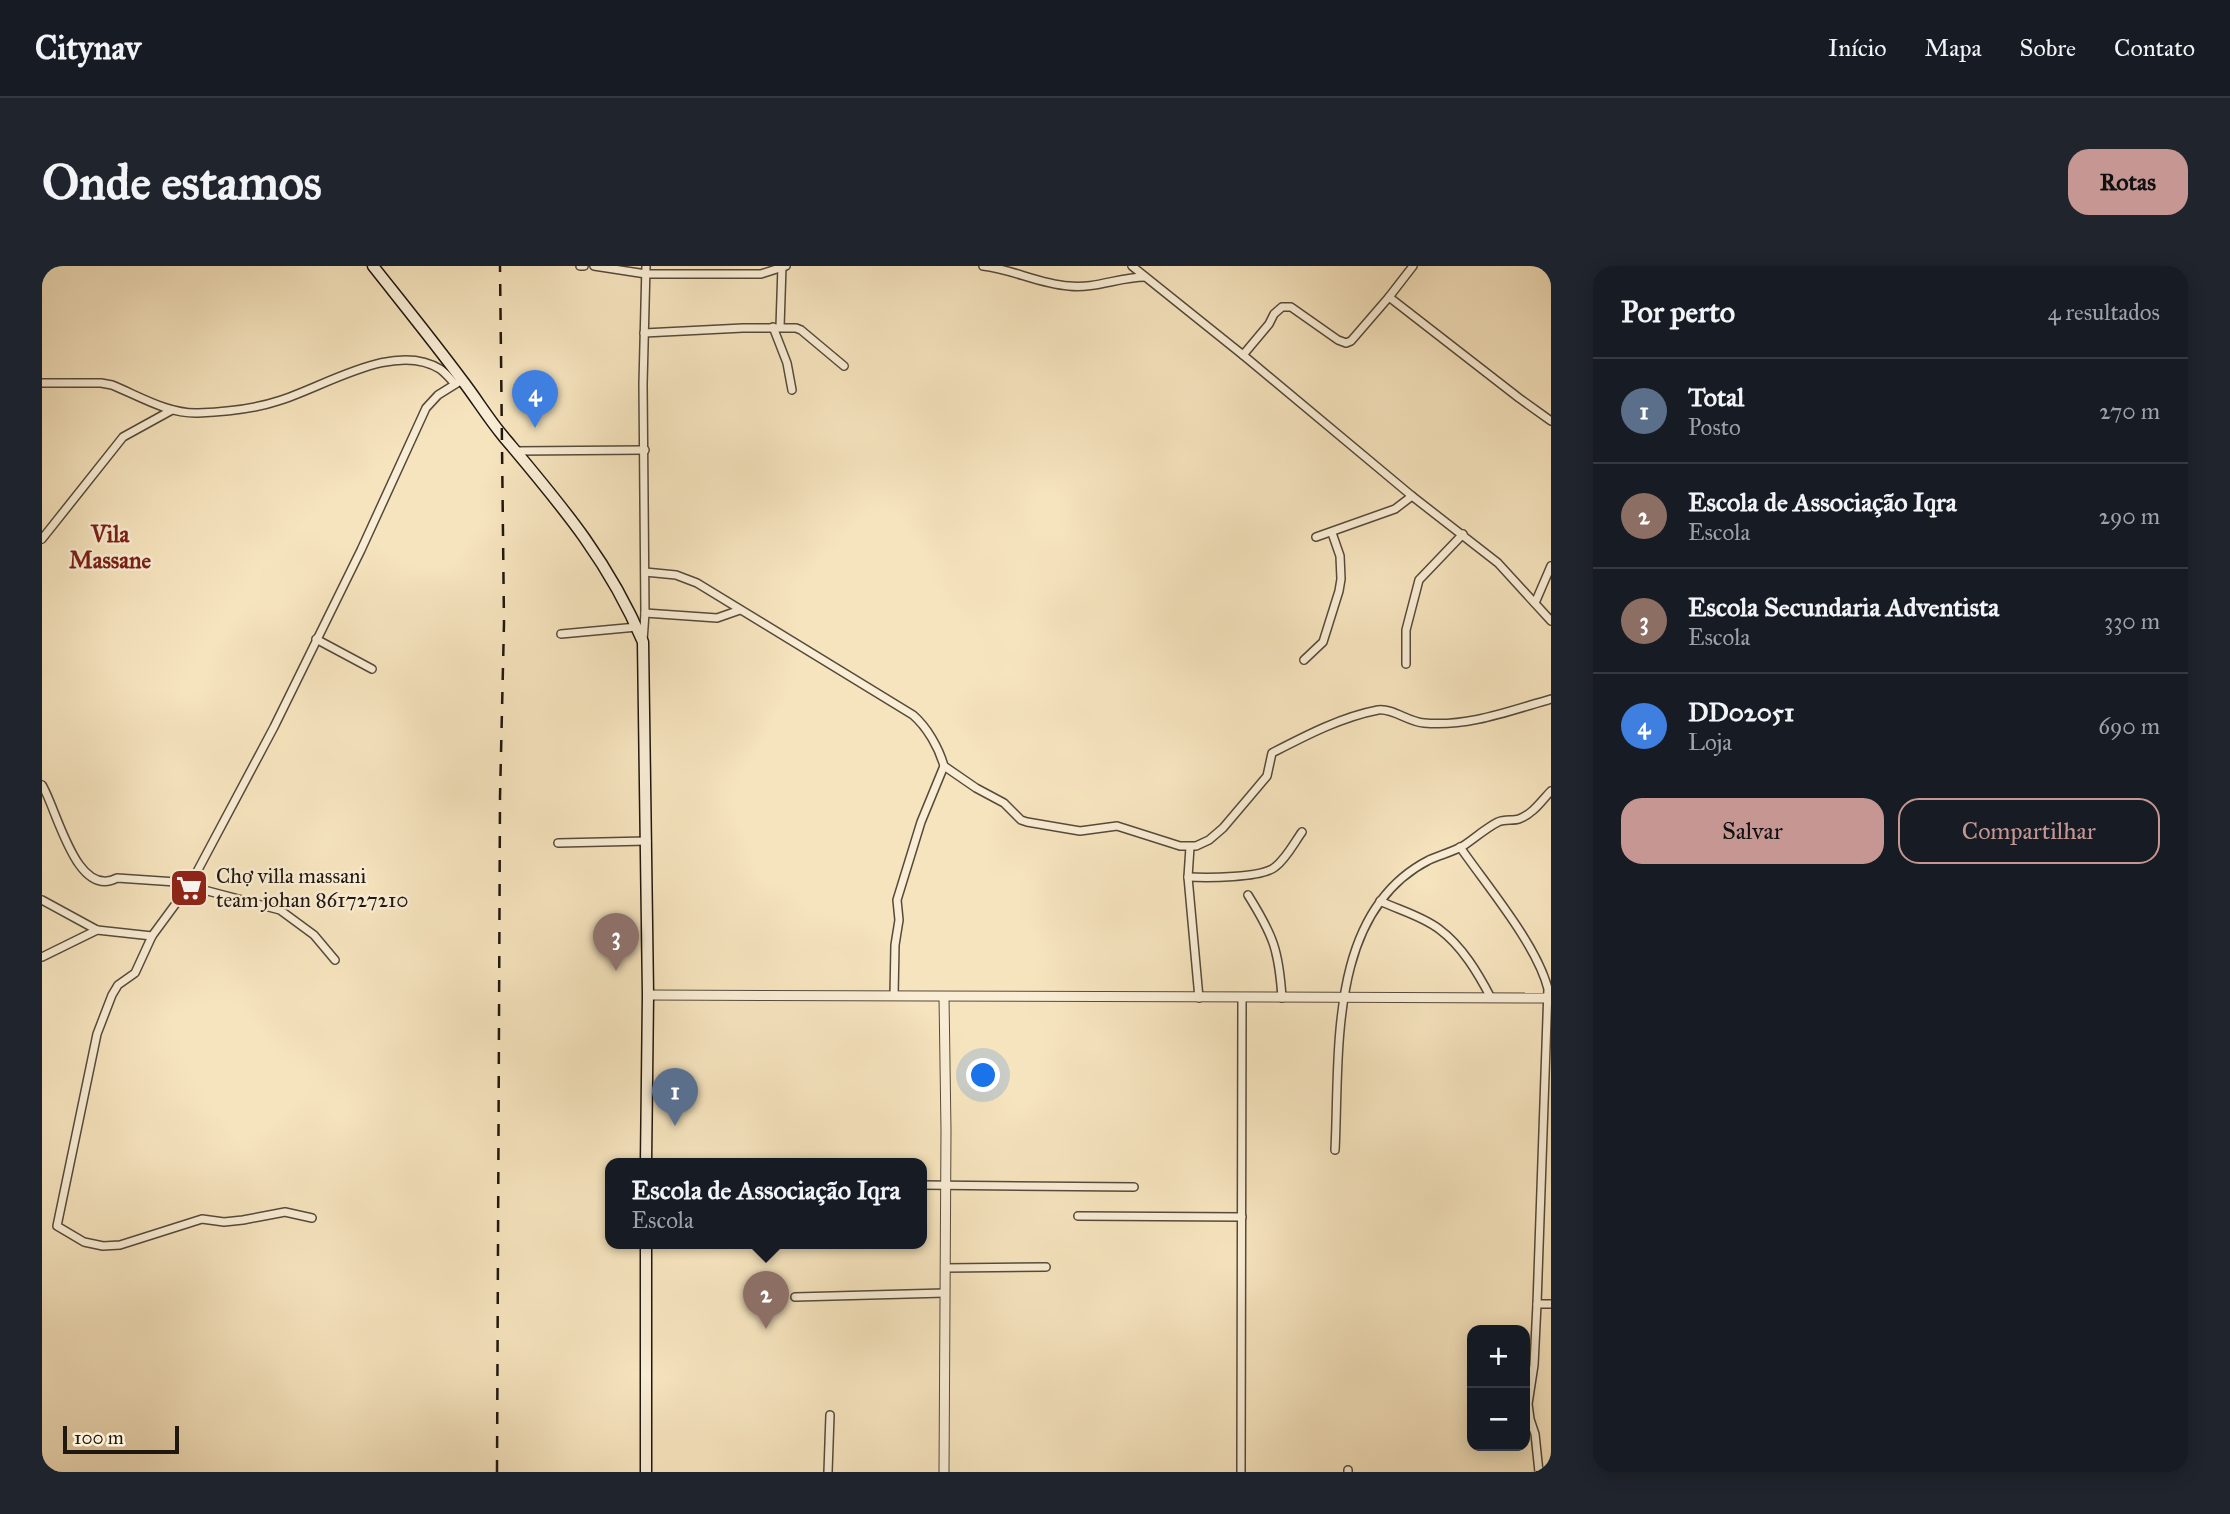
<!DOCTYPE html>
<html lang="pt">
<head>
<meta charset="utf-8">
<style>
	:root { --surface:#171b24; --page:#20242c; --text:#f1f3f6; --muted:#9ea1a6; --line:#363941; --accent:#c59692 }
	body { margin:0; font-family:"IM FELL Great Primer",serif; background:var(--page); color:var(--text) }
	.controls { position:absolute; right:21px; bottom:21px; display:grid; overflow:hidden; border-radius:14px; box-shadow:0 4px 18px #0003 }
	.controls button { width:63px; height:63px; display:grid; place-items:center; padding:0; border:0; border-bottom:2px solid var(--line); background:var(--surface); color:var(--text); font:35px sans-serif }
	.scale { position:absolute; left:21px; bottom:18px; width:116px; box-sizing:border-box; padding-left:7px; border:4px solid #20170e; border-top:0; font-size:19px; line-height:24px; white-space:nowrap; color:#20170e; -webkit-text-stroke:5px #f9edd5; paint-order:stroke }
	.you { position:absolute; left:942px; top:810px; width:24px; height:24px; margin:-18px; border:5px solid #fff; border-radius:50%; background:#1a73e8; box-shadow:0 0 0 10px #1a73e833 }
	.badge { display:grid; place-items:center; width:46px; height:46px; border-radius:50%; background:var(--accent); color:#fff; font-size:23px; font-weight:700 }
	.pin { position:absolute; translate:-50% -58px; filter:drop-shadow(0 2px 4px #0008) }
	.pin::after { content:''; position:absolute; top:37px; width:24px; height:21px; background:inherit; clip-path:polygon(0 0,100% 0,50% 100%) }
	.popup { position:absolute; left:563px; top:892px; width:322px; height:91px; box-sizing:border-box; display:grid; place-content:center; border-radius:14px; background:var(--surface); filter:drop-shadow(0 2px 5px #0005); font-size:23px; white-space:nowrap; color:var(--muted) }
	.popup b { font-size:26px; color:var(--text) }
	.popup::after { content:''; position:absolute; left:50%; top:100%; margin-left:-14px; border:14px solid transparent; border-top-color:var(--surface) }
	.list { margin:0; padding:0; list-style:none }
	h2 { display:flex; justify-content:space-between; align-items:center; height:91px; margin:0; padding:0 28px; font-size:30px }
	h2 small { font-size:23px; font-weight:400; color:var(--muted) }
	.list li { display:grid; grid-template-columns:46px 1fr auto; gap:21px; align-items:center; box-sizing:border-box; height:105px; padding:0 28px; border-top:2px solid var(--line) }
	.list b { display:block; font-size:26px; white-space:nowrap }
	.list p { margin:0; font-size:23px; white-space:nowrap; color:var(--muted) }
	.list em { font-size:23px; font-style:normal; color:var(--muted) }
	.actions { display:flex; gap:14px; padding:21px 28px }
	.actions a { flex:1; padding:16px 0; border:2px solid var(--accent); border-radius:21px; text-align:center; font-size:24px; color:var(--accent) }
	.actions .main { background:var(--accent); color:#111 }
	.map { position:relative; flex:none; width:1509px; height:1206px; overflow:hidden; border-radius:21px }
	header { display:flex; align-items:center; gap:42px; box-sizing:border-box; height:98px; padding:0 35px; background:var(--surface); border-bottom:2px solid var(--line) }
	header strong { font-size:33px }
	nav { display:flex; gap:38px; margin-inline-start:auto; font-size:24px }
	.intro { display:flex; align-items:center; justify-content:space-between; box-sizing:border-box; height:168px; padding:0 42px }
	h1 { margin:0; font-size:49px }
	.button { padding:18px 32px; border-radius:21px; background:var(--accent); color:#111; font-size:24px; font-weight:700 }
	main { display:flex; gap:42px; padding:0 42px }
	aside { flex:1; background:var(--surface); border-radius:21px; box-shadow:0 4px 18px #0003 }
	.map>svg:first-child { display:block }
	.lines { fill:none; stroke-linecap:round; stroke-linejoin:round }
	.minor-casing { stroke:#564a3a; stroke-width:10 }
	.tertiary-casing { stroke:#564a3a; stroke-width:11 }
	.secondary-casing { stroke:#20170e; stroke-width:13 }
	.minor { stroke:#f9edd5; stroke-width:7 }
	.tertiary { stroke:#f9edd5; stroke-width:9 }
	.secondary { stroke:#f9edd5; stroke-width:10 }
	.rail { stroke:#20170e; stroke-width:2.5; stroke-dasharray:12 12; stroke-linecap:butt }
	.labels { text-anchor:middle; dominant-baseline:central; stroke-width:5; stroke-linejoin:round; paint-order:stroke }
	.poi-label { font-size:21px; fill:#20170e; stroke:#f9edd5; text-anchor:start }
	.neighbourhood-label { font-size:23px; font-weight:bold; fill:#7a1f14; stroke:#f9edd5 }
</style>
</head>
<body>
<header>
<strong>Citynav</strong>
<nav><a>Início</a><a>Mapa</a><a>Sobre</a><a>Contato</a></nav>
</header>
<div class="intro"><h1>Onde estamos</h1><a class="button">Rotas</a></div>
<main>
<div class="map">
<svg width="1509" height="1206" viewBox="0 0 1509 1206">
	<rect width="100%" height="100%" fill="#f6e4be"/>
	<filter id="stains"><feTurbulence type="fractalNoise" baseFrequency=".00286" numOctaves="4"/><feColorMatrix values="0 0 0 0 .2 0 0 0 0 .09 0 0 0 0 .02 0 0 0 .5 -.17"/></filter>
	<radialGradient id="worn" r=".72"><stop offset=".6" stop-color="#630" stop-opacity="0"/><stop offset="1" stop-color="#630" stop-opacity=".3"/></radialGradient>
	<g class="lines">
		<defs>
			<g id="minor">
				<path d="M 538,0 L 542,0"/>
				<path d="M 552,0 L 604,8 L 719,8 L 744,0"/>
				<path d="M 941,0 C 970,3 997,18 1027,20 C 1053,23 1077,11 1103,11"/>
				<path d="M 1090,0 L 1201,89 L 1370,230 L 1456,297 L 1509,355"/>
				<path d="M 1347,31 L 1371,0"/>
				<path d="M 731,61 L 745,97 L 750,124"/>
				<path d="M 738,61 L 740,0"/>
				<path d="M 602,67 L 701,62 L 754,62 L 759,64 L 802,100"/>
				<path d="M 1201,89 L 1227,58 L 1232,48 L 1240,41 L 1249,41 L 1296,74 L 1304,77 L 1309,75 L 1347,31 L 1477,132 L 1509,155"/>
				<path d="M 0,117 L 59,117 L 70,119 C 97,130 126,148 156,147 C 181,146 212,143 236,135 C 281,122 352,74 398,103 C 404,107 408,113 413,118"/>
				<path d="M 474,185 L 603,184"/>
				<path d="M 1274,271 L 1353,243 L 1370,230"/>
				<path d="M 0,273 L 81,171 L 130,144"/>
				<path d="M 603,306 L 634,309 L 655,317 L 871,449 C 885,461 897,482 902,500 L 879,556 L 855,634 L 857,654 L 853,679 L 852,730"/>
				<path d="M 1493,337 L 1509,300"/>
				<path d="M 603,347 L 675,352 L 698,344"/>
				<path d="M 519,368 L 595,361"/>
				<path d="M 274,373 L 330,403"/>
				<path d="M 601,375 L 603,347 L 601,118 L 604,0"/>
				<path d="M 1262,394 L 1281,376 L 1297,325 L 1299,313 L 1298,290 L 1290,267"/>
				<path d="M 1364,398 L 1364,364 L 1377,314 L 1421,268"/>
				<path d="M 902,500 L 934,522 L 962,537 L 979,554 L 985,556 L 1038,565 L 1075,560 L 1138,580 L 1154,580 L 1167,574 L 1181,562 L 1209,529 L 1225,510 L 1230,487 C 1263,470 1299,451 1336,444 C 1351,442 1366,456 1382,457 C 1426,461 1467,445 1509,433"/>
				<path d="M 0,519 C 15,543 34,634 75,612 L 149,617 L 162,624 L 238,644 L 272,669 L 293,694"/>
				<path d="M 516,577 L 605,575"/>
				<path d="M 1148,581 L 1146,611 L 1157,732"/>
				<path d="M 1418,581 C 1445,620 1495,679 1506,723 L 1495,1038 L 1492,1099 L 1486,1138 L 1488,1153 L 1493,1168 L 1497,1206"/>
				<path d="M 1146,611 C 1164,612 1220,612 1233,601 C 1244,593 1252,577 1260,566"/>
				<path d="M 1206,629 C 1231,669 1237,684 1240,732"/>
				<path d="M 0,634 L 55,664 L 110,670"/>
				<path d="M 1338,635 C 1357,644 1380,650 1397,663 C 1420,680 1436,707 1449,732"/>
				<path d="M 0,691 L 55,664"/>
				<path d="M 1293,884 C 1298,787 1285,646 1387,594 C 1398,589 1410,586 1421,580 C 1433,572 1444,562 1456,556 C 1463,553 1471,555 1477,553 C 1491,548 1500,534 1509,525"/>
				<path d="M 880,919 L 1092,921"/>
				<path d="M 1036,950 L 1200,951"/>
				<path d="M 270,952 L 243,946 L 201,954 L 182,956 L 160,953 L 78,979 L 61,980 L 42,976 L 15,960 L 55,768 L 70,729 L 76,719 L 93,707 L 110,670 L 149,617 L 232,461 L 319,284 L 384,142 L 396,129 L 420,114"/>
				<path d="M 903,1002 L 1004,1001"/>
				<path d="M 753,1031 L 903,1027"/>
				<path d="M 1495,1038 L 1509,1038"/>
				<path d="M 1306,1204 L 1306,1206"/>
				<path d="M 786,1206 L 788,1149"/>
				<path d="M 1199,1206 L 1200,732"/>
			</g>
			<g id="tertiary">
				<path d="M 606,729 L 1509,732"/>
				<path d="M 902,731 L 904,864 L 902,1206"/>
			</g>
			<g id="secondary">
				<path d="M 331,0 C 361,38 391,75 420,114 C 434,132 446,152 461,170 C 518,238 566,293 601,376 L 606,729 L 604,897"/>
				<path d="M 604,1206 L 604,977"/>
			</g>
		</defs>
		<use href="#minor" class="minor-casing"/>
		<use href="#tertiary" class="tertiary-casing"/>
		<use href="#secondary" class="secondary-casing"/>
		<use href="#minor" class="minor"/>
		<use href="#tertiary" class="tertiary"/>
		<use href="#secondary" class="secondary"/>
		<path class="rail" d="M 455,1206 L 458,531 L 462,357 L 458,0"/>
	</g>
	<defs>
		<symbol id="supermarket-square" viewBox="-11 -11 22 22"><rect x="-9" y="-9" width="18" height="18" rx="4" fill="#8f2418" stroke="#f9edd5"/><path d="M-6-5.5h2.5l.6 2H6L4.5 2H-2.5L-4.4-4H-6ZM-1.5 3.2a1.3 1.3 0 1 0 .1 0ZM3 3.2a1.3 1.3 0 1 0 .1 0Z" fill="#fff"/></symbol>
	</defs>
	<g fill-rule="evenodd">
		<use href="#supermarket-square" x="125" y="600" width="44" height="44"/>
	</g>
	<g class="labels">
		<g class="poi-label">
			<text x="174" y="610">Chợ villa massani<tspan x="174" dy="24">team johan 861727210</tspan></text>
		</g>
		<g class="neighbourhood-label">
			<text x="68" y="268">Vila<tspan x="68" dy="26">Massane</tspan></text>
		</g>
	</g>
	<rect width="100%" height="100%" filter="url(#stains)"/>
	<rect width="100%" height="100%" fill="url(#worn)"/>
</svg>
<div class="controls">
<button>+</button>
<button>−</button>
</div>
<div class="scale">100 m</div>
<div class="you"></div>
<div class="pin badge" style="left:633px;top:860px;background:#5c6f8a">1</div>
<div class="pin badge" style="left:724px;top:1063px;background:#8d6e63">2</div>
<div class="popup"><b>Escola de Associação Iqra</b>Escola</div>
<div class="pin badge" style="left:574px;top:705px;background:#8d6e63">3</div>
<div class="pin badge" style="left:493px;top:162px;background:#3f7fe0">4</div>
</div>
<aside>
<h2>Por perto<small>4 resultados</small></h2>
<ul class="list">
<li><span class="badge" style="background:#5c6f8a">1</span><div><b>Total</b><p>Posto</p></div><em>270 m</em></li>
<li><span class="badge" style="background:#8d6e63">2</span><div><b>Escola de Associação Iqra</b><p>Escola</p></div><em>290 m</em></li>
<li><span class="badge" style="background:#8d6e63">3</span><div><b>Escola Secundaria Adventista</b><p>Escola</p></div><em>330 m</em></li>
<li><span class="badge" style="background:#3f7fe0">4</span><div><b>DD02051</b><p>Loja</p></div><em>690 m</em></li>
</ul>
<div class="actions"><a class="main">Salvar</a><a>Compartilhar</a></div>
</aside>
</main>
</body>
</html>
